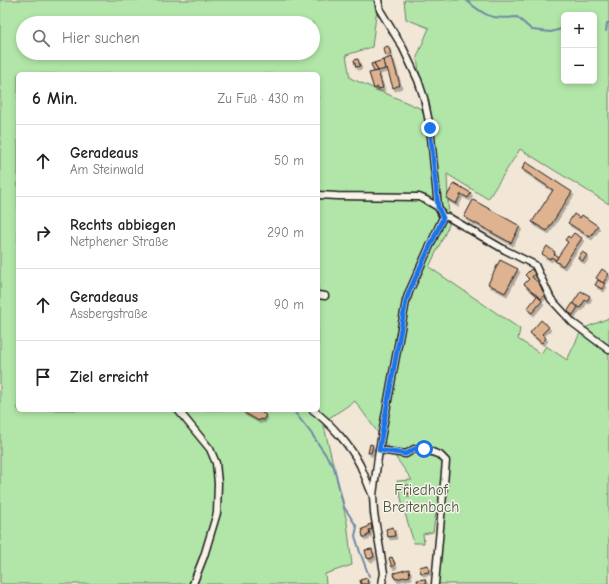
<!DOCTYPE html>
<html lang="de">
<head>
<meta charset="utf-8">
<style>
	:root { --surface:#fff; --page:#f2f2f2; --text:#202124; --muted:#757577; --line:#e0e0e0 }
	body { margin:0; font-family:"Comic Neue",sans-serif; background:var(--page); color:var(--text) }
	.controls { position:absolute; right:12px; top:12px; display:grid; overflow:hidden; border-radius:6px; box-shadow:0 2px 6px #0003 }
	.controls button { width:36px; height:36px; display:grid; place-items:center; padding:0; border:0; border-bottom:1px solid var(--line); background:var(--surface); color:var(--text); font:20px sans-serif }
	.stop { position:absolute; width:12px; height:12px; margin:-9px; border:3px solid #1a73e8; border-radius:50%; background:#fff }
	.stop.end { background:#1a73e8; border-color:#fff; box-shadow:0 1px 4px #0008 }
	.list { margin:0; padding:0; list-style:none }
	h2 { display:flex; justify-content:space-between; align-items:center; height:52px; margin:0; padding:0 16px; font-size:17px }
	h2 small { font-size:13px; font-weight:400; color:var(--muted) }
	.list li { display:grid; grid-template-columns:26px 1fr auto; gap:12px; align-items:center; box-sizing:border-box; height:72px; padding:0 16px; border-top:1px solid var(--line) }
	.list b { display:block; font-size:15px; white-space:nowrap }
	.list p { margin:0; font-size:13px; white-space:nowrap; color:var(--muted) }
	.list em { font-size:13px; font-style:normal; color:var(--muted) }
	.icon { flex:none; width:22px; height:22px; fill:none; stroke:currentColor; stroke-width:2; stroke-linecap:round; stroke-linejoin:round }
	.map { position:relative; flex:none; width:609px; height:584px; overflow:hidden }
	.search { position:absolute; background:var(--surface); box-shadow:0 2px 6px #0003; left:16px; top:16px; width:304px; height:44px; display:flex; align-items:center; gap:10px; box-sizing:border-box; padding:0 14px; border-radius:22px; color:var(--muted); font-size:15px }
	.panel { position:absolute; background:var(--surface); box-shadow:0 2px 6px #0003; left:16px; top:72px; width:304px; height:340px; border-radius:6px }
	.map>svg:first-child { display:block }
	.green { fill:#b1e6a8; stroke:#668162; fill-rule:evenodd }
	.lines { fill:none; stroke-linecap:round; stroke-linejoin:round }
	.stream { stroke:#6e89a4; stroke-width:2 }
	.building { fill:#e0b390; stroke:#1c1c1c; filter:url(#shadow) }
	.minor-casing { stroke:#1c1c1c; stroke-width:9 }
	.minor { stroke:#f7f3e8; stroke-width:6 }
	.route { stroke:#1a73e8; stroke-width:5 }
	.labels { text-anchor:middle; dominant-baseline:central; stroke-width:3; stroke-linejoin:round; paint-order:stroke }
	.park-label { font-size:15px; fill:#495946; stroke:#f7f3e8 }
</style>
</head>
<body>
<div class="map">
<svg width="609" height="584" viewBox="0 0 609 584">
	<defs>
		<filter id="shadow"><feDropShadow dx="2" dy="3" stdDeviation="0" flood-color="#0004"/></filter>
	</defs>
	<rect width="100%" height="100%" fill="#f2e6d6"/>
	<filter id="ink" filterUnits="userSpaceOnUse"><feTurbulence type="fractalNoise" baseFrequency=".025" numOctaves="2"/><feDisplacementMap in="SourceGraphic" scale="8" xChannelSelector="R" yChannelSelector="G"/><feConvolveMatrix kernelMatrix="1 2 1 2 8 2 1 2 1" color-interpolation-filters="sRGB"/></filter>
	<g filter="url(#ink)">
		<path class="green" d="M 0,0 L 378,0 L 372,47 L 346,55 L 350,78 L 424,110 L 417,57 L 429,28 L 406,19 L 404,0 L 609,0 L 609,204 L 520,149 L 488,199 L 447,174 L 449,225 L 429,267 L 520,329 L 518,339 L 541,354 L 546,346 L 567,360 L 582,329 L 609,318 L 609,584 L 436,584 L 447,485 L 448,468 L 435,518 L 433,532 L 423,534 L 424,543 L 414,543 L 404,510 L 397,481 L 412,480 L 355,401 L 323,422 L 347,522 L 352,565 L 325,574 L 326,584 L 0,584 ZM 564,15 L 594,15 L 594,81 L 564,81 ZM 23,23 L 313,23 L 313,53 L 23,53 ZM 18,74 L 318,74 L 318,410 L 18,410 Z"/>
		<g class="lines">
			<g class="stream">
				<path d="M 466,0 C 485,16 491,20 517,17 L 532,30 L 551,32 L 561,29 L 564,29"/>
				<path d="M 606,31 L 607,23 L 609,23"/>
				<path d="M 293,410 L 311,433 L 334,467 L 344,507 L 357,527 L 355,536 L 360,552 L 369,576"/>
			</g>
		</g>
		<g class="building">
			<path d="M 388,46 L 391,54 L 386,55 L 383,48 Z"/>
			<path d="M 392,57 L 400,85 L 393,88 L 387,68 L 385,69 L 383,60 Z"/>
			<path d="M 358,59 L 360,66 L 356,67 L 354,60 Z"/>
			<path d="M 383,60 L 385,69 L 378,71 L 374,63 Z"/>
			<path d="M 374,63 L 378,71 L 374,72 L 371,64 Z"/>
			<path d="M 378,71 L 383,88 L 378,89 L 378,87 L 374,89 L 369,73 Z"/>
			<path d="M 526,162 L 572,192 L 547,231 L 532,222 L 553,190 L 522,169 Z"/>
			<path d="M 454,183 L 471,193 L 468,198 L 461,194 L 456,204 L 446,198 Z"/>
			<path d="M 473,200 L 520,226 L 511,243 L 464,217 Z"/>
			<path d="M 574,214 L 580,218 L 582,215 L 598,226 L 590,237 L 568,223 Z"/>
			<path d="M 574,233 L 582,238 L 563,266 L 555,261 L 568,242 L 565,240 L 568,236 L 570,238 Z"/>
			<path d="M 547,246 L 555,252 L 554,254 L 558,257 L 556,260 L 551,257 L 550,259 L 542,254 Z"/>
			<path d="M 582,252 L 587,255 L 583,261 L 578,258 Z"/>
			<path d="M 500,260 L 518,269 L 505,293 L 488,284 Z"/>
			<path d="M 531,269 L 535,273 L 532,277 L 544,288 L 542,290 L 546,293 L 541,299 L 524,284 L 529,279 L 525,275 Z"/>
			<path d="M 602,269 L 609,274 L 603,283 L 596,278 Z"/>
			<path d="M 598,280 L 605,284 L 602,289 L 595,285 Z"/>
			<path d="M 581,291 L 590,296 L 587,301 L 585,300 L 580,308 L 573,303 Z"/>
			<path d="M 537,296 L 542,301 L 532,313 L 527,309 Z"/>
			<path d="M 573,303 L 578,307 L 573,315 L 567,312 Z"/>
			<path d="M 541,320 L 549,327 L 542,334 L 546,338 L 542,343 L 530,333 Z"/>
			<path d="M 244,410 L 257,410 L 266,415 L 263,420 L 260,419 L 259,421 L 243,412 Z"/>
			<path d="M 370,444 L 373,445 L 371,453 L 368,453 Z"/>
			<path d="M 410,485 L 412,493 L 405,494 L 403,486 Z"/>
			<path d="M 371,524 L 372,529 L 369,530 L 370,535 L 367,535 L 367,537 L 363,537 L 362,532 L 363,531 L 362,529 L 368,527 L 368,525 Z"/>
			<path d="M 393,527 L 395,536 L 388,537 L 386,529 Z"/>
			<path d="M 372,549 L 374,557 L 371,558 L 371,559 L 367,558 L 365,550 Z"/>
			<path d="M 392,557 L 395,565 L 392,567 L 389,558 Z"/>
			<path d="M 428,565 L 429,572 L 421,573 L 419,567 Z"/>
			<path d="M 409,569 L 410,576 L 395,579 L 394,573 Z"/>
			<path d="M 367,578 L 368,584 L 361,584 L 360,580 Z"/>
			<path d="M 425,579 L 426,584 L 418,584 L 417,580 Z"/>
		</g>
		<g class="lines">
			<defs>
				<g id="minor">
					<path d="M 378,0 L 380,10 L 403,48 L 418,80 L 424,98 L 430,127 L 438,207"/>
					<path d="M 318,195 L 337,196 L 419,197 L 426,200 L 438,207 L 443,217 L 409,292 L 406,301 L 379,450 L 373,495 L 374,513 L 384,573 L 382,584"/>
					<path d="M 443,217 L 448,217 L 505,250 L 535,265 L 551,299 L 573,323 L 609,350"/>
					<path d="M 318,295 L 325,296"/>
					<path d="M 178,410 L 210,449 L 216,463 L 218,483 L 217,513 L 204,556 L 193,584"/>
					<path d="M 313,410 C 330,423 350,445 360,465 C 364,474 368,484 372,494"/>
					<path d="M 379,450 L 406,454 L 414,449 L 424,449 L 440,455 L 446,461 L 435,584"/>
				</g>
			</defs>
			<use href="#minor" class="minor-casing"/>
			<use href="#minor" class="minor"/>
		</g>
	</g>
	<g class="lines" filter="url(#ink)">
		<path class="route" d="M 424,449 L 414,449 L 406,454 L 379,450 L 406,301 L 409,292 L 443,218 L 438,207 L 430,128"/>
	</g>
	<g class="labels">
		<g class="park-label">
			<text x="421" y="490">Friedhof<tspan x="421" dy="17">Breitenbach</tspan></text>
		</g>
	</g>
</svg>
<div class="controls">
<button>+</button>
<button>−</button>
</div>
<div class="stop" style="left:424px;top:449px"></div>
<div class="stop end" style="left:430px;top:128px"></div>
<div class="search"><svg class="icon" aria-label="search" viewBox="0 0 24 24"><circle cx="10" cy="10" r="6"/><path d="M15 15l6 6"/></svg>Hier suchen</div>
<section class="panel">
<h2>6 Min.<small>Zu Fuß · 430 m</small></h2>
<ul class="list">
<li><svg class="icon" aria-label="ahead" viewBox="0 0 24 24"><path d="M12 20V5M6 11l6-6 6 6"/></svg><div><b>Geradeaus</b><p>Am Steinwald</p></div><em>50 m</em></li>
<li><svg class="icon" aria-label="right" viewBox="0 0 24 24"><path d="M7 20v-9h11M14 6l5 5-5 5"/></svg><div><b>Rechts abbiegen</b><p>Netphener Straße</p></div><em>290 m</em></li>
<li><svg class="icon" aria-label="ahead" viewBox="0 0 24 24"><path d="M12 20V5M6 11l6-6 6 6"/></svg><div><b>Geradeaus</b><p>Assbergstraße</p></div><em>90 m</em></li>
<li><svg class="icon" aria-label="arrive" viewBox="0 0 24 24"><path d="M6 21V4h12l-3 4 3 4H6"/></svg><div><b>Ziel erreicht</b></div></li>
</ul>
</section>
</div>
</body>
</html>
